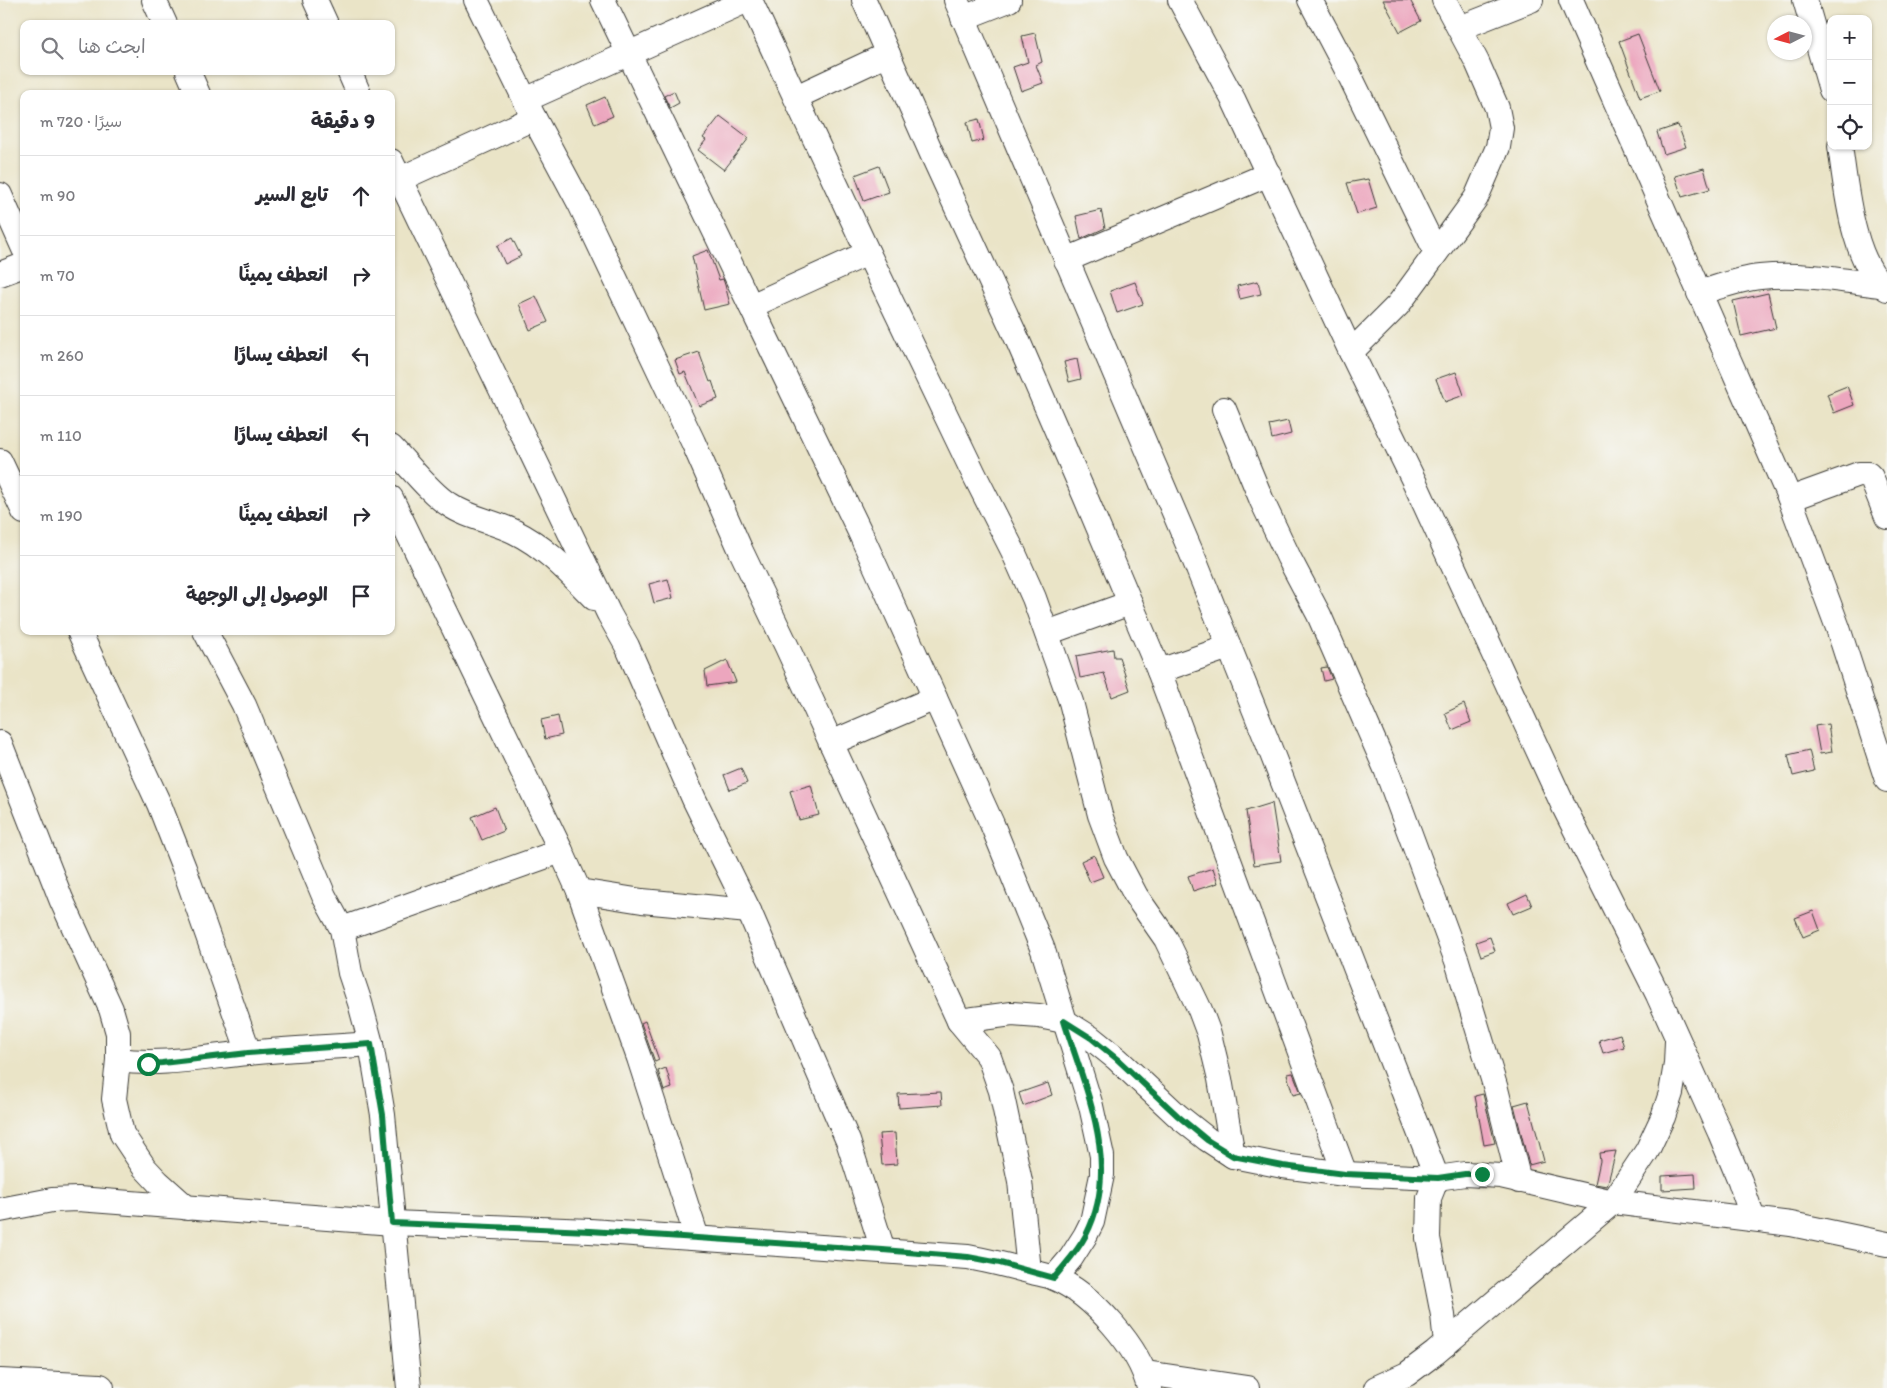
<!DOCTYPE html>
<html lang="ar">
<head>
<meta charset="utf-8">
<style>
	:root { --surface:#fff; --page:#f2f2f3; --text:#2b2b33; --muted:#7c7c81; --line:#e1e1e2 }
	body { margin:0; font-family:Itim,"Playpen Sans Arabic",sans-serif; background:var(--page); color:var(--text); direction:rtl }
	.controls { position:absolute; right:15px; top:15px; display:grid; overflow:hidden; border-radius:10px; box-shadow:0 1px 4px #0004 }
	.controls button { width:45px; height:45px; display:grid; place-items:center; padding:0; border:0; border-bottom:1px solid var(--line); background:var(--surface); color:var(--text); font:25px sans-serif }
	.compass { position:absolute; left:1767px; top:15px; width:45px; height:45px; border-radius:50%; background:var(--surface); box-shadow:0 1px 4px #0004; rotate:264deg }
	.stop { position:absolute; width:15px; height:15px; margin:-11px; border:4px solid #0b8043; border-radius:50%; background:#fff }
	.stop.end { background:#0b8043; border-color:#fff; box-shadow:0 1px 5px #0008 }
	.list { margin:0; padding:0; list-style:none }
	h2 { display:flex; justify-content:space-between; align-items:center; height:65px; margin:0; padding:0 20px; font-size:21px }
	h2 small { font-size:16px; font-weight:400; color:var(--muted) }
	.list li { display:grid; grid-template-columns:32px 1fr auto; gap:15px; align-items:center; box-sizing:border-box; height:80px; padding:0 20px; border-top:1px solid var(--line) }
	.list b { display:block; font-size:19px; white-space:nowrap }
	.list em { font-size:16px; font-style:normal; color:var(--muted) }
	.icon { flex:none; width:28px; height:28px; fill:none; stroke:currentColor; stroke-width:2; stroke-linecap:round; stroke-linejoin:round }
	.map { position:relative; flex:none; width:1887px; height:1388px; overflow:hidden; direction:ltr }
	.search { position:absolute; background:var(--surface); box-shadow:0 1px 4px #0004; left:20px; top:20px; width:375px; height:55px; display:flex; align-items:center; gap:12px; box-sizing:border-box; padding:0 18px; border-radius:10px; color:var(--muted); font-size:19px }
	.panel { position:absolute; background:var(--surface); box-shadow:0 1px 4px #0004; left:20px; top:90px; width:375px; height:545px; border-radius:10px; direction:rtl }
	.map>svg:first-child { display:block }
	.building { fill:#eca6be }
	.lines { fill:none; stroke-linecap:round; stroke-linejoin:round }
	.minor-casing { stroke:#3b3a36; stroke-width:26 }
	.highway-casing { stroke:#3b3a36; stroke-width:30 }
	.minor { stroke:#fff; stroke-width:24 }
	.highway { stroke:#fff; stroke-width:28 }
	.route { stroke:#0b8043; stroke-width:6 }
</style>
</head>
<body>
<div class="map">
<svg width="1887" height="1388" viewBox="0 0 1887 1388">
	<rect width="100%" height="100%" fill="#f6f6f2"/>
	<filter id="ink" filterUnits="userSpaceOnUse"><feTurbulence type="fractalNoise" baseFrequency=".02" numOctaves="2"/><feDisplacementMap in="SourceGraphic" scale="10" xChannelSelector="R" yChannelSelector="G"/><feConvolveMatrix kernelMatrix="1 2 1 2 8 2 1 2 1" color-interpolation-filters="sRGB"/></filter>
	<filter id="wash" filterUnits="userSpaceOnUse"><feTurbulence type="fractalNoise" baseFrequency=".0096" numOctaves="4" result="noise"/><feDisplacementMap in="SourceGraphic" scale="20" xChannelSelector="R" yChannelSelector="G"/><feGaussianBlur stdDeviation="1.12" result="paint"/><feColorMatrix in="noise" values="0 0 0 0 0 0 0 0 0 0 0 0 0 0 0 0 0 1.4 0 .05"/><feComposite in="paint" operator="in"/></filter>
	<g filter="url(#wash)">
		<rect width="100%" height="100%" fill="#eae4c7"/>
		<g id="blocks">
			<g class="building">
				<path d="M 1383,0 L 1410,0 L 1421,21 L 1400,32 Z"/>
				<path d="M 1035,33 L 1042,62 L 1036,65 L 1043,83 L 1021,91 L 1013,67 L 1028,62 L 1022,36 Z"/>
				<path d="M 1638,34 L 1660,91 L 1640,98 L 1619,41 Z"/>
				<path d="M 674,91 L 679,103 L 670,108 L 664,96 Z"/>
				<path d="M 605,97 L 613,116 L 595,124 L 587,105 Z"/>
				<path d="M 720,116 L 749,138 L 724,170 L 698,150 L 706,140 L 703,138 Z"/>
				<path d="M 979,119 L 984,140 L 972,143 L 967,122 Z"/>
				<path d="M 1678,125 L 1686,147 L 1664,154 L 1657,132 Z"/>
				<path d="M 879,166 L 889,192 L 864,201 L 855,175 Z"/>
				<path d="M 1704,168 L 1710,189 L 1682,197 L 1675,176 Z"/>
				<path d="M 1368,179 L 1377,208 L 1357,214 L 1347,183 Z"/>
				<path d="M 1101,210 L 1105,228 L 1081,239 L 1076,216 Z"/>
				<path d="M 512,238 L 521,256 L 505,264 L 497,246 Z"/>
				<path d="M 708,250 L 719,280 L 723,279 L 725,285 L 730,304 L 704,310 L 692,256 Z"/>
				<path d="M 1258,281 L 1261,294 L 1240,299 L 1237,286 Z"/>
				<path d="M 1135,282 L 1143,304 L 1117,313 L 1110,291 Z"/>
				<path d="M 1768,293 L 1776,328 L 1741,336 L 1733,301 Z"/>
				<path d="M 536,296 L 548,322 L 530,330 L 519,304 Z"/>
				<path d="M 699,352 L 710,382 L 712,381 L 718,399 L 699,406 L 685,372 L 680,374 L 675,360 Z"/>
				<path d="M 1077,359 L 1081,379 L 1069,382 L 1064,362 Z"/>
				<path d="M 1456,372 L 1464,395 L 1445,402 L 1436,379 Z"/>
				<path d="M 1847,386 L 1854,405 L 1834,413 L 1827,394 Z"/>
				<path d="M 1288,421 L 1291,434 L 1272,439 L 1269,425 Z"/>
				<path d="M 668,579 L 673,598 L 654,603 L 649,584 Z"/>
				<path d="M 1113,649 L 1114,657 L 1119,657 L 1130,690 L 1112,697 L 1104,673 L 1080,678 L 1076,656 Z"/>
				<path d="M 727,660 L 736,682 L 707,686 L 705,671 Z"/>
				<path d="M 1327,667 L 1332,679 L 1324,681 L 1321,668 Z"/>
				<path d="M 1464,704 L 1471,722 L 1452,730 L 1445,713 Z"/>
				<path d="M 558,716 L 562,735 L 545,739 L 541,720 Z"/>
				<path d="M 1828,724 L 1832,752 L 1820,754 L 1815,726 Z"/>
				<path d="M 1809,750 L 1814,771 L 1793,776 L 1788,755 Z"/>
				<path d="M 741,768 L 747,783 L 730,790 L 724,775 Z"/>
				<path d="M 811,785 L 819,815 L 799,820 L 790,791 Z"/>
				<path d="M 1272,803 L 1281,861 L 1254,865 L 1246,811 Z"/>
				<path d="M 495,807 L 504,831 L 482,840 L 472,817 Z"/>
				<path d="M 1094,855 L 1103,877 L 1090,882 L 1081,861 Z"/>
				<path d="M 1213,868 L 1218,883 L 1193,891 L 1188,876 Z"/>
				<path d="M 1527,894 L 1532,906 L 1513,914 L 1508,903 Z"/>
				<path d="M 1813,911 L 1820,930 L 1803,937 L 1795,918 Z"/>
				<path d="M 1490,937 L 1495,951 L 1481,956 L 1476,942 Z"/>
				<path d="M 645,1021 L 659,1060 L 655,1062 L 641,1023 Z"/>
				<path d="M 1620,1034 L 1624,1047 L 1603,1053 L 1599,1040 Z"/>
				<path d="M 666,1068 L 672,1088 L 664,1091 L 658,1071 Z"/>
				<path d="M 1293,1073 L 1301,1093 L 1293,1095 L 1287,1074 Z"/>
				<path d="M 1048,1083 L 1052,1095 L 1023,1106 L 1019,1093 Z"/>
				<path d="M 941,1092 L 942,1105 L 899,1108 L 898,1094 Z"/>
				<path d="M 1483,1094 L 1495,1143 L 1484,1145 L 1475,1096 Z"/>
				<path d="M 1528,1101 L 1544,1161 L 1529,1165 L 1514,1105 Z"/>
				<path d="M 895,1133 L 897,1164 L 882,1165 L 879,1134 Z"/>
				<path d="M 1616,1151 L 1607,1186 L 1595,1184 L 1600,1161 L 1599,1153 Z"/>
				<path d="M 1695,1174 L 1696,1188 L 1662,1190 L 1662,1176 Z"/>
			</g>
		</g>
	</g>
	<g filter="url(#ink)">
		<use href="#blocks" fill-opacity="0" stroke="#3b3a36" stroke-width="1"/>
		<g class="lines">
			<defs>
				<g id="minor">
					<path d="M 154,0 L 165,24"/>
					<path d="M 315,0 L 326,24"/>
					<path d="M 476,0 L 534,118 L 580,204 L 693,442 L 741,551 L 787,647 L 959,1021 L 989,1057 L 1001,1091 L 1020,1181 L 1029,1271"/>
					<path d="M 603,0 L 859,530 L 992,824 L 1043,950 L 1091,1106 L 1102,1156 L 1102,1175 L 1092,1222 L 1085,1236 L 1071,1258 L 1054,1278"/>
					<path d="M 750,0 L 868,253 L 974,474 L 1013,551 L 1034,598 L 1071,702 L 1100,815 L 1116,858 L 1136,896 L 1166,939 L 1200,1010 L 1209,1034 L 1220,1079 L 1233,1156"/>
					<path d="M 864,0 L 932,154 L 1018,341 L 1085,496 L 1159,671 L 1345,1174"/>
					<path d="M 956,0 L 1194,559 L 1267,741 L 1437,1178 L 1429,1198 L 1428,1238 L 1443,1315 L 1446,1344"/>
					<path d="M 1180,0 L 1234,101 L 1351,352 L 1415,483 L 1564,807 L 1658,995 L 1720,1133 L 1740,1181 L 1753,1219"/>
					<path d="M 1310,0 L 1349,74 L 1436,252"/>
					<path d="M 1571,0 L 1790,499 L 1838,628 L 1887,780"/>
					<path d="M 1805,0 L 1831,90"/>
					<path d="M 963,18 L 1009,0"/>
					<path d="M 1460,28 L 1531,0"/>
					<path d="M 188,71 L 198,94"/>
					<path d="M 349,71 L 359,94"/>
					<path d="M 796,97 L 888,54"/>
					<path d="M 525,100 L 748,0"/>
					<path d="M 1840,146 C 1846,186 1852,264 1887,289"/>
					<path d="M 391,161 L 609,614 L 627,646 L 694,799 L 749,911 L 848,1141 L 883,1250"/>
					<path d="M 400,179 L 534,118"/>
					<path d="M 0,195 L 24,249"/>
					<path d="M 1066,260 L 1269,174"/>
					<path d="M 0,274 L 24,265"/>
					<path d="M 1699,293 C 1719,287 1739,279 1760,277 C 1800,273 1840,280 1880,285"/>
					<path d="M 751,306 L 868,253"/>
					<path d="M 1351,352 L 1398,305 L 1455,227 L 1476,198 L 1498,147 L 1501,128 L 1497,108 L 1477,62 L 1444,0"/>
					<path d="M 1224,409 L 1262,501 L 1289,558 L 1319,615 L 1386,769 L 1457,961 L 1496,1089 L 1519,1181"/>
					<path d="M 391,447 C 407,463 430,493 448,504 C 468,518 493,521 515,532 C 546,547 570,574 594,598"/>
					<path d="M 0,461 L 24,512"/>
					<path d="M 391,498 L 561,851 L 579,891 L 642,901 L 749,911"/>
					<path d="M 1790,499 L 1859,474 L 1868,474 L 1871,477 L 1887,517"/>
					<path d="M 79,631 L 159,804 L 184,868 L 249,1053"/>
					<path d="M 205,631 L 244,705 L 324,896 L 342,929 L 350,973 L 360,1003 L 371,1044 L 383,1115 L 409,1388"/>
					<path d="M 1047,633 L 1130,603"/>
					<path d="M 1159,671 L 1229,647"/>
					<path d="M 0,743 L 61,899 L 111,1009 L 118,1033 L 118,1060 L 114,1099 L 122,1134 L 144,1167 L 158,1182 L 187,1208"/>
					<path d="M 831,743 L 935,698"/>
					<path d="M 579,891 L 639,1058 L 697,1238"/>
					<path d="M 342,929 L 561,851"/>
					<path d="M 959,1021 L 1012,1014 L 1039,1016 L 1064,1021 L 1091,1038 L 1117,1059 L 1178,1116 L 1207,1139 L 1233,1156 L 1283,1166 L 1345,1174 L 1437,1178 L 1465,1174 L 1501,1176 L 1613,1202 L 1791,1224 L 1887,1244"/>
					<path d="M 118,1060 C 162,1066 204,1057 248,1053 C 289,1049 330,1047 371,1044"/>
					<path d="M 0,1210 L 52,1200 L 78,1199 L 393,1223 L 590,1231 L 968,1257 C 989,1261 1010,1266 1032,1272 C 1039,1274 1047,1275 1054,1278 C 1092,1294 1140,1348 1149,1388"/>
					<path d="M 1146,1373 L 1247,1388"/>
					<path d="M 1376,1388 L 1407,1374 L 1435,1353 L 1613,1202 L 1647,1151 L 1663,1117 L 1671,1093 L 1676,1064 L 1677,1041"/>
				</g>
				<path id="highway" d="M 0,1383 L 100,1388"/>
			</defs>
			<use href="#minor" class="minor-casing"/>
			<use href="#highway" class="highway-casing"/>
			<use href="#minor" class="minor"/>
			<use href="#highway" class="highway"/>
		</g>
	</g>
	<g class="lines" filter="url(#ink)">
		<path class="route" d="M 148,1064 L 162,1063 L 248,1053 L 371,1044 L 383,1115 L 392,1223 L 590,1231 L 883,1250 L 968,1257 L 1000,1263 L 1054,1278 C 1065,1264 1078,1251 1086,1235 C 1122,1165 1085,1089 1064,1021 L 1091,1038 L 1117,1059 L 1178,1116 L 1207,1140 L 1233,1156 L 1283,1166 L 1345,1174 L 1438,1178 L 1465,1174 L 1482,1174"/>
	</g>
</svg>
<div class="controls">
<button>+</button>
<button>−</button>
<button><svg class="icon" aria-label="locate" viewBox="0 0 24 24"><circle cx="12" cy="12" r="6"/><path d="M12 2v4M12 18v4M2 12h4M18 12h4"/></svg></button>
</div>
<svg class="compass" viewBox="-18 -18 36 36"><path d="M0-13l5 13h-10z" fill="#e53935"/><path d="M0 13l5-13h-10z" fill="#7c7c81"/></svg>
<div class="stop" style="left:148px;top:1064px"></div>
<div class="stop end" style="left:1482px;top:1174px"></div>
<div class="search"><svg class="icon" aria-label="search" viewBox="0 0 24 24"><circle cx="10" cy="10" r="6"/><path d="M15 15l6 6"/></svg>ابحث هنا</div>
<section class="panel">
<h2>9 دقيقة<small>سيرًا · 720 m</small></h2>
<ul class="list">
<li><svg class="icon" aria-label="ahead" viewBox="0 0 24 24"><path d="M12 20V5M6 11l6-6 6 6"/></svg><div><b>تابع السير</b></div><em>90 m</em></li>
<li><svg class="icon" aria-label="right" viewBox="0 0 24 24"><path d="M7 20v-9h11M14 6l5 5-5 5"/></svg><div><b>انعطف يمينًا</b></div><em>70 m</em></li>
<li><svg class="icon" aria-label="left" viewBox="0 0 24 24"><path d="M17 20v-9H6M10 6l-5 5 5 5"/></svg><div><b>انعطف يسارًا</b></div><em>260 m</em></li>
<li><svg class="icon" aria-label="left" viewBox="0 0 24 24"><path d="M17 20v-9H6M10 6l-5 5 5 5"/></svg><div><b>انعطف يسارًا</b></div><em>110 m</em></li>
<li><svg class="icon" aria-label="right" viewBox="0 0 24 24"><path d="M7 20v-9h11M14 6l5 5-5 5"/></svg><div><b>انعطف يمينًا</b></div><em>190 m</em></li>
<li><svg class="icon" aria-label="arrive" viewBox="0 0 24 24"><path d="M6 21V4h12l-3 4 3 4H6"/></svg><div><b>الوصول إلى الوجهة</b></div></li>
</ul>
</section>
</div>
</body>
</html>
